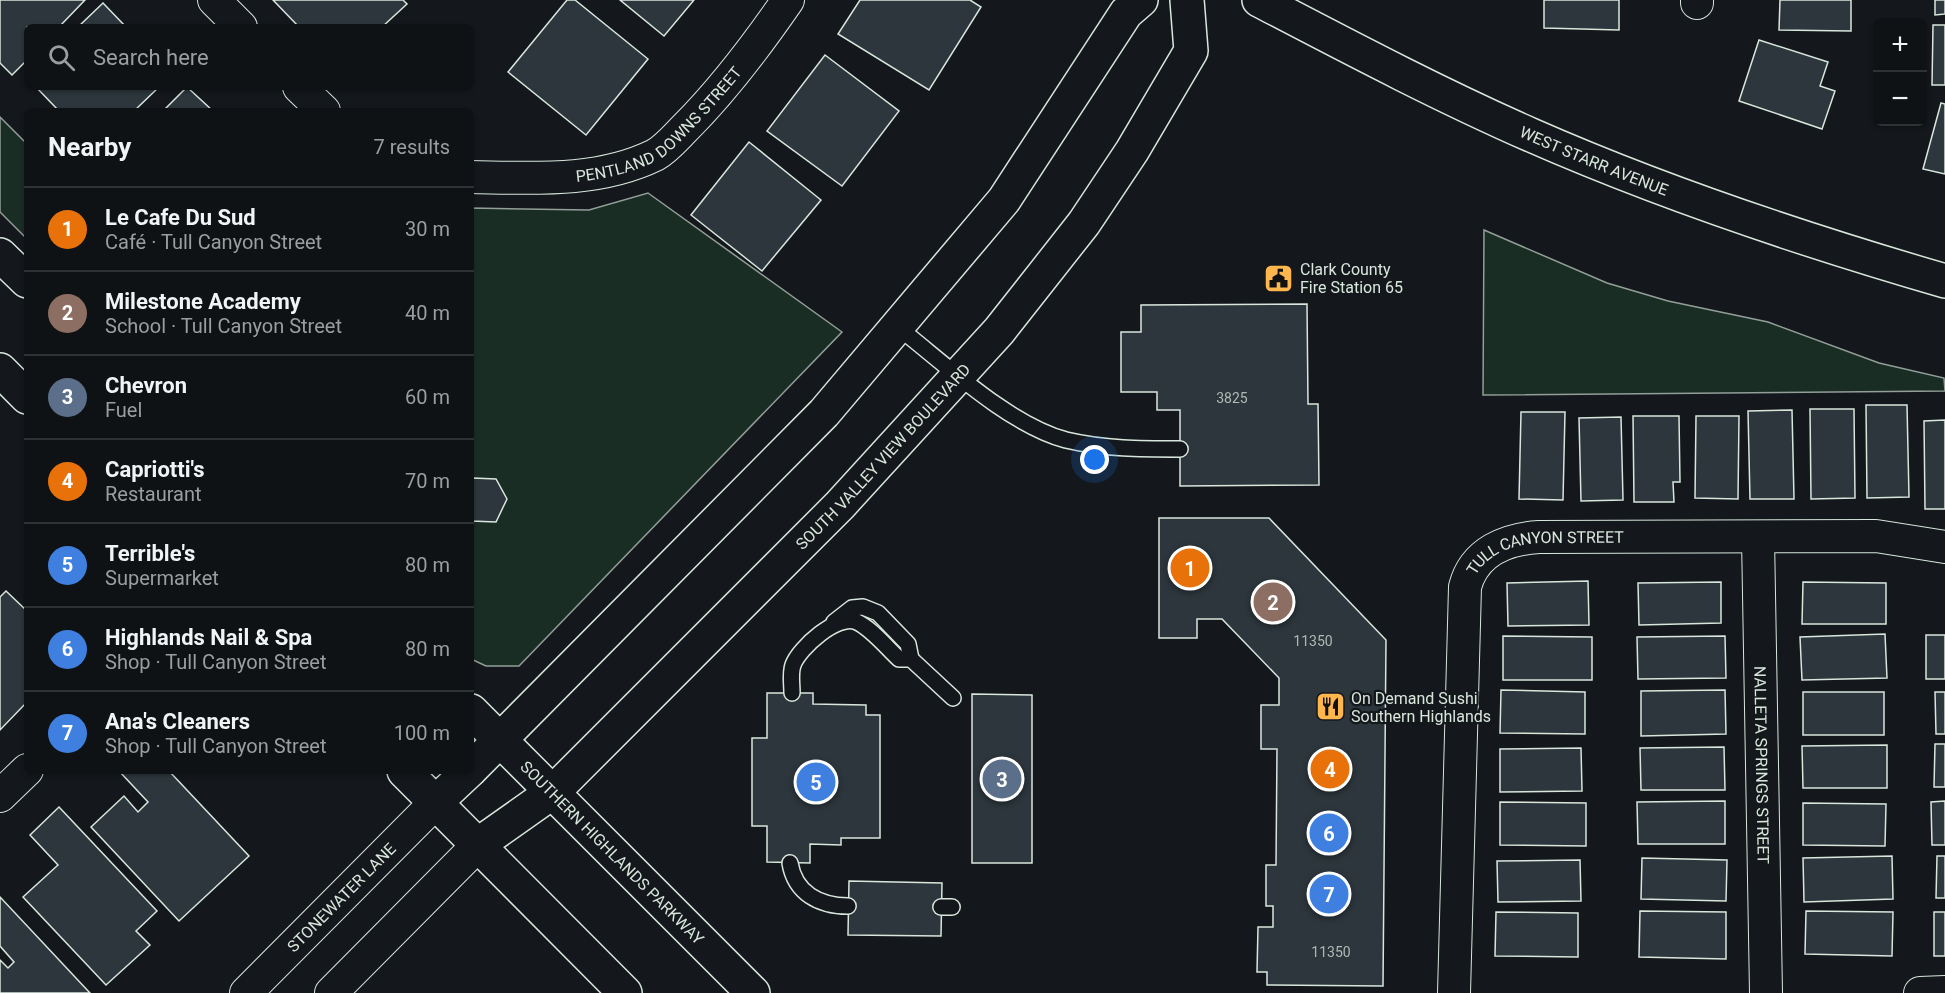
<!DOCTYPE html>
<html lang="en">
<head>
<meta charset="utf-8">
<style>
	:root { --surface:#0f1215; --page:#181b1e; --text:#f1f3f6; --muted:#9b9ea0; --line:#2f3234; --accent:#b45309 }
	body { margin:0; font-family:Roboto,sans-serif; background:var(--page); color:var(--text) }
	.controls { position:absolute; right:18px; top:18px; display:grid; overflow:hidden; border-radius:9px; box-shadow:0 2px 4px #0004 }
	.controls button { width:54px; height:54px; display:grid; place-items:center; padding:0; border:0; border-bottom:2px solid var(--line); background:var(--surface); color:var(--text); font:30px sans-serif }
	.you { position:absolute; left:1095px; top:460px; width:21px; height:21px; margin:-15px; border:4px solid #fff; border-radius:50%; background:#1a73e8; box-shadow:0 0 0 9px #1a73e833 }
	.badge { display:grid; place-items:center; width:39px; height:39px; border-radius:50%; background:var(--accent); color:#fff; font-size:20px; font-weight:700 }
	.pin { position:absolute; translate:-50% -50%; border:3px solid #fff; box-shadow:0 2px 6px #0006 }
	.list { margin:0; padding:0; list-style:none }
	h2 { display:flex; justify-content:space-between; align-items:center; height:78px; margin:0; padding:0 24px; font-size:26px }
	h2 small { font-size:20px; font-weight:400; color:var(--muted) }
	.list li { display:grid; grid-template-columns:39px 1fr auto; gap:18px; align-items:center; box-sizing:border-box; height:84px; padding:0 24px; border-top:2px solid var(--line) }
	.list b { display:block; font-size:22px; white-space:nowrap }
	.list p { margin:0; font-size:20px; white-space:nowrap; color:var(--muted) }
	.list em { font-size:20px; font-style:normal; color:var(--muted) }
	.icon { flex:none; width:33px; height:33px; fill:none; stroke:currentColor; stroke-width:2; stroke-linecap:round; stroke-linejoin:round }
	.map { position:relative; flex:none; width:1945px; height:993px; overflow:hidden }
	.search { position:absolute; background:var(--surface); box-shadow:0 2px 4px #0004; left:24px; top:24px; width:450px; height:66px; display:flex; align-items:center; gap:15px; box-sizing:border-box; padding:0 21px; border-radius:9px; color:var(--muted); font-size:22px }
	.panel { position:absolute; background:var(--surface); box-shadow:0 2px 4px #0004; left:24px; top:108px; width:450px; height:666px; border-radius:9px }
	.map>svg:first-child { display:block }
	.green { fill:#1a2d24; stroke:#939e99; stroke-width:1.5 }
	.building { fill:#2c363c; stroke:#d8e6dc; stroke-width:1.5 }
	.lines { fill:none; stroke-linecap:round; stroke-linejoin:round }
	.service-casing { stroke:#d8e6dc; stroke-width:18 }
	.minor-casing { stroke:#d8e6dc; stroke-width:34 }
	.secondary-casing { stroke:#d8e6dc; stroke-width:36 }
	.primary-casing { stroke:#d8e6dc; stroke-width:36 }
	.service { stroke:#14181c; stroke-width:15 }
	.minor { stroke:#14181c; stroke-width:32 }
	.secondary { stroke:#14181c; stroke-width:33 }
	.primary { stroke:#14181c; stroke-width:33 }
	.labels { text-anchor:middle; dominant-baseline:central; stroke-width:4.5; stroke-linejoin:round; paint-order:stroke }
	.number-label { font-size:14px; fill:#adbab4 }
	.street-label { font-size:16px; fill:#d8e6dc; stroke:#14181c }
	.poi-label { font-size:16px; fill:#d8e6dc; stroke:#14181c; text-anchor:start }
</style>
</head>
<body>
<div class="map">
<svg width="1945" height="993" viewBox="0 0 1945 993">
	<rect width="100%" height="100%" fill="#14181c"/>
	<g class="green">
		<path d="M 0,117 L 27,144 L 27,239 L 0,212 Z"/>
		<path d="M 648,193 L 842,332 L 519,666 L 486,666 L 471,659 L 471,208 L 589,210 Z"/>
		<path d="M 1484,230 L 1607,283 L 1668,301 L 1768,322 L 1879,363 L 1944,378 L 1945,391 L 1483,395 Z"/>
	</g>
	<g class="building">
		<path d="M 0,0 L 85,0 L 59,27 L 27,27 L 27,60 L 12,75 L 0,63 Z"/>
		<path d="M 273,0 L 403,0 L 407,4 L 382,27 L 299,27 Z"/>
		<path d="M 567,0 L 575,0 L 648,59 L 586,135 L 508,72 Z"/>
		<path d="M 620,0 L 694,0 L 664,36 Z"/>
		<path d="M 860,0 L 970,0 L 981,7 L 929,90 L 838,34 Z"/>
		<path d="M 1544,0 L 1619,0 L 1619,30 L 1544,28 Z"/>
		<path d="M 1780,0 L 1851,0 L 1851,31 L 1779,30 Z"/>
		<path d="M 1935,0 L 1945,0 L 1945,14 L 1935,15 Z"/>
		<path d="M 103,3 L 126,27 L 78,27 Z"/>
		<path d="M 1933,25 L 1945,25 L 1945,85 L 1932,85 Z"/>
		<path d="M 1759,40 L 1828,62 L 1820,86 L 1835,91 L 1822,129 L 1739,101 Z"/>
		<path d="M 825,55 L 899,111 L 842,186 L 767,131 Z"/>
		<path d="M 36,87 L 159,87 L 134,111 L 59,111 Z"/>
		<path d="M 187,87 L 213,111 L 163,111 Z"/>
		<path d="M 1941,103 L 1945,104 L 1945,174 L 1923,169 Z"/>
		<path d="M 749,142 L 821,200 L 762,271 L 691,215 Z"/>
		<path d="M 1307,304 L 1308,404 L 1318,404 L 1319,485 L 1180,486 L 1180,410 L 1157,410 L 1157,392 L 1121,392 L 1121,332 L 1141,332 L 1141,305 Z"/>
		<path d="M 1866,405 L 1907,405 L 1909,497 L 1867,498 Z"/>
		<path d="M 1810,409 L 1854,409 L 1855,498 L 1811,499 Z"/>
		<path d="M 1792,410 L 1794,499 L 1750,499 L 1748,411 Z"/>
		<path d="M 1521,412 L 1565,412 L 1563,500 L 1519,499 Z"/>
		<path d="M 1633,416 L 1679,416 L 1680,482 L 1673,482 L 1674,502 L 1634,502 Z"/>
		<path d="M 1696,416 L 1739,416 L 1738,499 L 1695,498 Z"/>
		<path d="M 1621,417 L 1623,500 L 1581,501 L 1579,418 Z"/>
		<path d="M 1945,420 L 1945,509 L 1925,509 L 1924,421 Z"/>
		<path d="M 473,478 L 496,479 L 507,499 L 496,522 L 471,521 L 471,482 Z"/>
		<path d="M 1159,518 L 1269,518 L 1386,640 L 1383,986 L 1267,985 L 1267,972 L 1257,972 L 1258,927 L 1273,927 L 1273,906 L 1266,906 L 1266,865 L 1276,865 L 1277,749 L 1261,749 L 1261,705 L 1279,705 L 1279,678 L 1222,619 L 1197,619 L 1197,638 L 1159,638 Z"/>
		<path d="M 1588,581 L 1589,625 L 1508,626 L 1507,583 Z"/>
		<path d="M 1721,582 L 1721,623 L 1639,625 L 1638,583 Z"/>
		<path d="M 1803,582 L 1886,583 L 1886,624 L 1802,624 Z"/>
		<path d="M 6,591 L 27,611 L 27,702 L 0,730 L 0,597 Z"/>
		<path d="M 1885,634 L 1887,678 L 1802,680 L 1800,637 Z"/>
		<rect x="1926" y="635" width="19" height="44"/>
		<path d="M 1503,636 L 1592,637 L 1592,680 L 1503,680 Z"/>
		<path d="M 1725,636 L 1726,678 L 1638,679 L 1637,637 Z"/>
		<path d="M 1501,690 L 1585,692 L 1585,734 L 1500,733 Z"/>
		<path d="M 1725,690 L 1726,734 L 1641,736 L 1641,691 Z"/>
		<rect x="1803" y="692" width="81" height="43"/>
		<path d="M 1935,692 L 1945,692 L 1945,734 L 1936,734 Z"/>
		<path d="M 767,693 L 813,693 L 813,704 L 866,705 L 866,715 L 880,715 L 880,838 L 841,838 L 841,845 L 810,844 L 810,863 L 767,862 L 767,826 L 752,826 L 752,738 L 767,738 Z"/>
		<path d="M 972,694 L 1032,695 L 1032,863 L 972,863 Z"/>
		<path d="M 1935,744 L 1945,744 L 1945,787 L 1934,787 Z"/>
		<path d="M 1887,745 L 1887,788 L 1803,788 L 1802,746 Z"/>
		<path d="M 1724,747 L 1725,790 L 1641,790 L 1640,748 Z"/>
		<path d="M 1581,748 L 1582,791 L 1500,792 L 1500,749 Z"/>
		<path d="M 119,771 L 169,771 L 249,856 L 179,921 L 91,827 L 124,796 L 138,812 L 148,802 Z"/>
		<path d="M 1725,801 L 1725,844 L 1638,844 L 1637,802 Z"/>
		<path d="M 1945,801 L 1945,845 L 1932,845 L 1931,802 Z"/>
		<path d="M 1500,802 L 1586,803 L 1586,846 L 1500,845 Z"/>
		<path d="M 1803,803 L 1886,804 L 1885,846 L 1803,845 Z"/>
		<path d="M 59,807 L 157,911 L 136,931 L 150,945 L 106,985 L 23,897 L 58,865 L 30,835 Z"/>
		<path d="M 1892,856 L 1893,899 L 1804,902 L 1803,858 Z"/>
		<path d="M 1937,856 L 1945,856 L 1945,898 L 1936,898 Z"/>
		<path d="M 1642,858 L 1727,860 L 1726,901 L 1641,899 Z"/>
		<path d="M 1580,860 L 1581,901 L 1498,902 L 1497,861 Z"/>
		<path d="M 849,881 L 942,883 L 941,936 L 848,935 Z"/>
		<path d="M 0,897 L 90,993 L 0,993 L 0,960 L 8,968 L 14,962 L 0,946 Z"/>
		<path d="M 1640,911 L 1726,912 L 1726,959 L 1639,957 Z"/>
		<path d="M 1806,911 L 1893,912 L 1892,956 L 1805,954 Z"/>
		<path d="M 1496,912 L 1578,913 L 1578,957 L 1495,956 Z"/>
		<rect x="1934" y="912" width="11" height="44"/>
	</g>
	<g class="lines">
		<defs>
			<g id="service">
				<path d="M 899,328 C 945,364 1009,425 1066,440 C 1104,449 1142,449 1180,449"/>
				<path d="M 834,622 L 852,608 L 863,607 L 878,613 L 908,644 L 911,659"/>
				<path d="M 792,693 C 792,684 790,673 793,665 C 799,648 838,613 857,622 C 872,629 887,648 899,659 L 911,659 L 953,698"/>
				<path d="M 790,863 C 795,893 819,906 848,906"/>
				<path d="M 941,907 L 952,907"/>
			</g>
			<g id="minor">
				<path d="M 214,0 L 241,27"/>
				<path d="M 1697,0 L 1697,3"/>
				<path d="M 299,87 L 324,111"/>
				<path id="s1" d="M 471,177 C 532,178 598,183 655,155 C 666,149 676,137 685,128 C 724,89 757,45 788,0"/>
				<path id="s2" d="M 1758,537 L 1766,993"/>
				<path d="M 0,796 L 27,770"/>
				<path id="s3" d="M 246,993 L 436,802"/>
				<path d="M 331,993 L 479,844"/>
				<path id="s4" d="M 1454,993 L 1465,587 C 1474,552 1506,539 1539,537 L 1876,536 L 1945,547"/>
				<path d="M 1920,993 L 1945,992"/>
			</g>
			<g id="secondary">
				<path id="s5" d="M 1259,0 C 1349,47 1438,94 1531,135 C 1665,194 1804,240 1945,281"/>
				<path d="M 471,769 L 824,413 L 1004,200 L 1126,13 L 1141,0"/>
				<path d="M 436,802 L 469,771"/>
				<path id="s6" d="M 479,844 L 554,791 L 840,505 L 999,331 L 1084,223 L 1132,151 L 1191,51 L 1187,0"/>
			</g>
			<g id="primary">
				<path d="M 0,255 L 27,281"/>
				<path d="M 0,370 L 27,397"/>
				<path id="s7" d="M 471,711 L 753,993"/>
				<path d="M 404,771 L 625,993"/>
			</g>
		</defs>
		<use href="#service" class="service-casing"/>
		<use href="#minor" class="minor-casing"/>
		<use href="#secondary" class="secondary-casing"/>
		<use href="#primary" class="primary-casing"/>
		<use href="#service" class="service"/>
		<use href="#minor" class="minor"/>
		<use href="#secondary" class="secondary"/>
		<use href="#primary" class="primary"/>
	</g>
	<defs>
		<symbol id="civic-square" viewBox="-11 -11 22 22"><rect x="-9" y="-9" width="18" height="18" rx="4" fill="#ffb74d" stroke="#14181c"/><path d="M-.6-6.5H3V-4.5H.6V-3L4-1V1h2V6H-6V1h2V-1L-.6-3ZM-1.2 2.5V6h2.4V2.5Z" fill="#111"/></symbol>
		<symbol id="restaurant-square" viewBox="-11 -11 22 22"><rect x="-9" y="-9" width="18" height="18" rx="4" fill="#ffb74d" stroke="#14181c"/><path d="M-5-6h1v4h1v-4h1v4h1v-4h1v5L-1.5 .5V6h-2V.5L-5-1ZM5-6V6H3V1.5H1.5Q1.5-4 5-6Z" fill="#111"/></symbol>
	</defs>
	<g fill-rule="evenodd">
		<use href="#civic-square" x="1262" y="262" width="33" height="33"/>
		<use href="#restaurant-square" x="1314" y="690" width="33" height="33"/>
	</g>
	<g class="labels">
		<g class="number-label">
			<text x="1232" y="398">3825</text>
			<text x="1313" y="641">11350</text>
			<text x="1331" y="952">11350</text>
		</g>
		<g class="street-label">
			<text stroke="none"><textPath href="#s1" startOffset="206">PENTLAND DOWNS STREET</textPath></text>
			<text stroke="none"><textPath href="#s5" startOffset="372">WEST STARR AVENUE</textPath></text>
			<text stroke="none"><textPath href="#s6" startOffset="561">SOUTH VALLEY VIEW BOULEVARD</textPath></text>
			<text stroke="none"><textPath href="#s4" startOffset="504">TULL CANYON STREET</textPath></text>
			<text stroke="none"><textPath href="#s2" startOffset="228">NALLETA SPRINGS STREET</textPath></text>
			<text stroke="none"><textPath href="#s7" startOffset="200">SOUTHERN HIGHLANDS PARKWAY</textPath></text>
			<text stroke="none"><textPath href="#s3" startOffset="135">STONEWATER LANE</textPath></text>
		</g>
		<g class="poi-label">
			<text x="1300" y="269">Clark County<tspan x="1300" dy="18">Fire Station 65</tspan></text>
			<text x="1351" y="698">On Demand Sushi<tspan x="1351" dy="18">Southern Highlands</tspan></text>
		</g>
	</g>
</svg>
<div class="controls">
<button>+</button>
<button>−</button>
</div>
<div class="you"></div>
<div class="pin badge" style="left:1190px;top:568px;background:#e8710a">1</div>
<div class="pin badge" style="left:1273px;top:602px;background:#8d6e63">2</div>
<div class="pin badge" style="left:1002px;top:779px;background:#5c6f8a">3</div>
<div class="pin badge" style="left:1330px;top:769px;background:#e8710a">4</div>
<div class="pin badge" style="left:816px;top:782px;background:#3f7fe0">5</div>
<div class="pin badge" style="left:1329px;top:833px;background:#3f7fe0">6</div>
<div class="pin badge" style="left:1329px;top:894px;background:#3f7fe0">7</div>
<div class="search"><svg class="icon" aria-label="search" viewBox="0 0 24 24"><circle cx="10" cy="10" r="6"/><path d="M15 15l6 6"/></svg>Search here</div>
<section class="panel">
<h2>Nearby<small>7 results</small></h2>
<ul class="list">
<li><span class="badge" style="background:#e8710a">1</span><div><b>Le Cafe Du Sud</b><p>Café · Tull Canyon Street</p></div><em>30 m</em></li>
<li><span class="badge" style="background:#8d6e63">2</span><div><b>Milestone Academy</b><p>School · Tull Canyon Street</p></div><em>40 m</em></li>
<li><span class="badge" style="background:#5c6f8a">3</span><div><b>Chevron</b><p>Fuel</p></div><em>60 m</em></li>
<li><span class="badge" style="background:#e8710a">4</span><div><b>Capriotti's</b><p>Restaurant</p></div><em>70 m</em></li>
<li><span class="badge" style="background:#3f7fe0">5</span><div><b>Terrible's</b><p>Supermarket</p></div><em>80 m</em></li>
<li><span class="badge" style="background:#3f7fe0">6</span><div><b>Highlands Nail &amp; Spa</b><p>Shop · Tull Canyon Street</p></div><em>80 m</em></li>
<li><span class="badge" style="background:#3f7fe0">7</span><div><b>Ana's Cleaners</b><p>Shop · Tull Canyon Street</p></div><em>100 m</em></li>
</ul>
</section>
</div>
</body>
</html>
